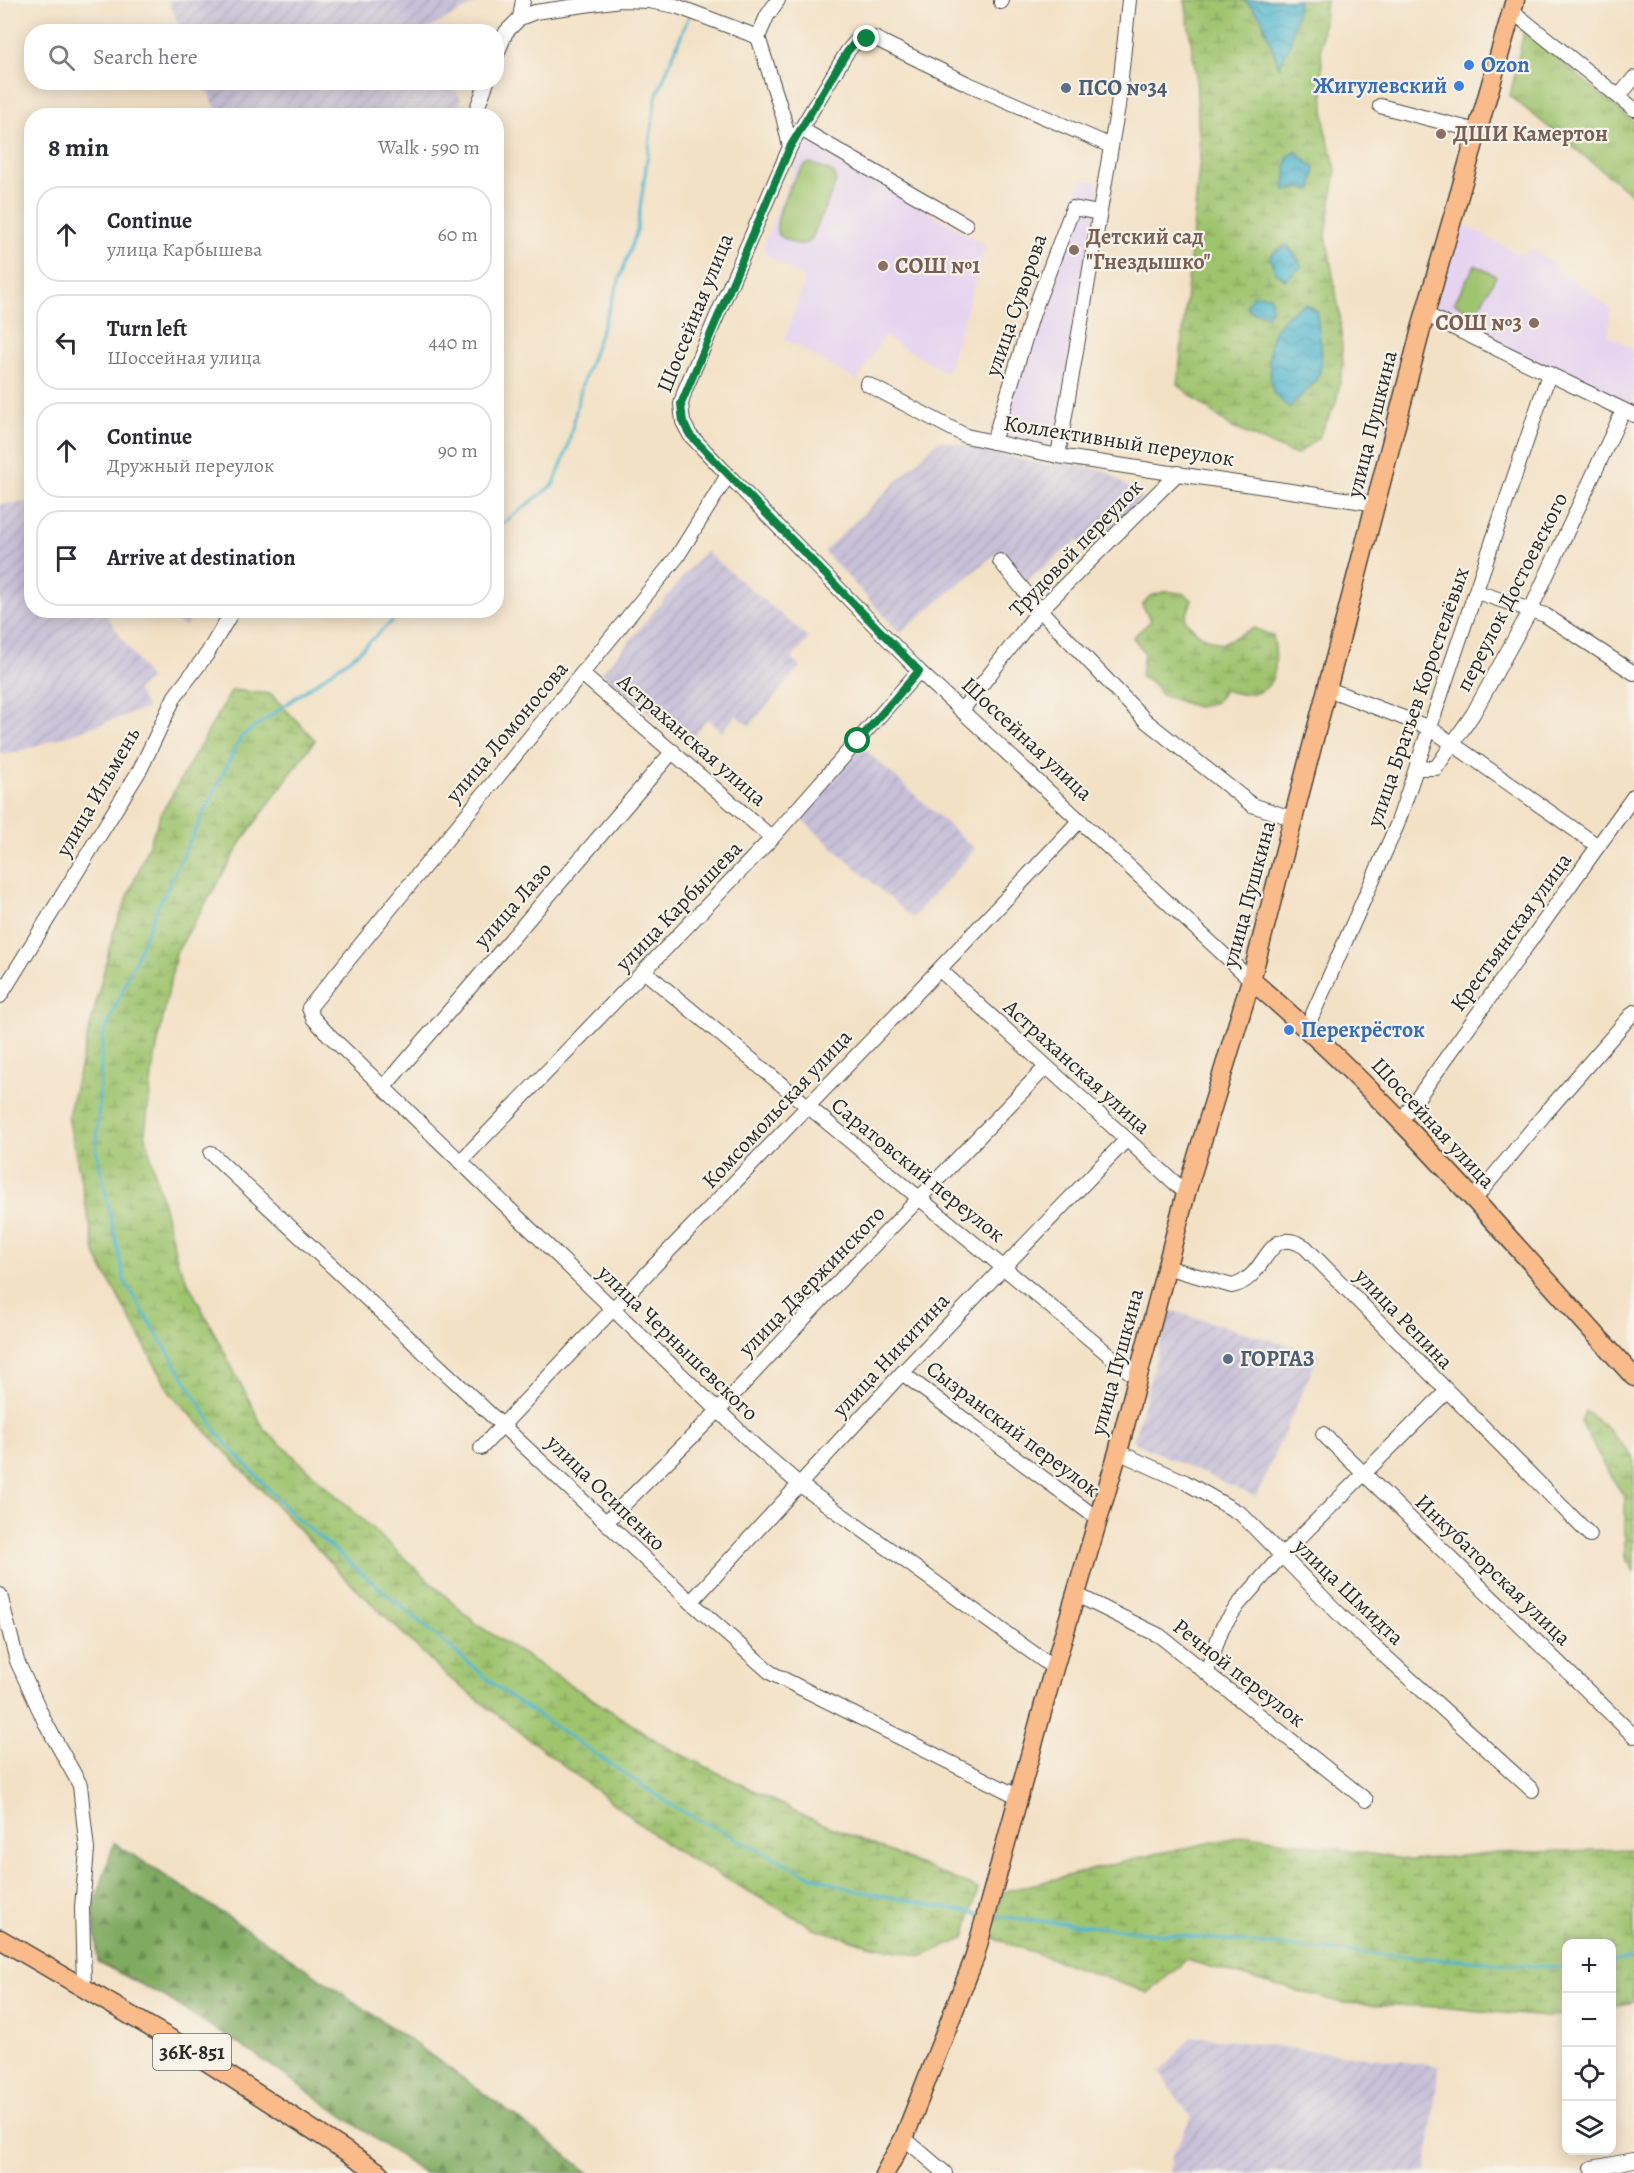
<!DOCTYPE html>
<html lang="en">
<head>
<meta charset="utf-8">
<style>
	:root { --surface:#fff; --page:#f2f2f3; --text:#2b2b33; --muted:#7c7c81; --line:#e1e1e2 }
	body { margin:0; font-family:Alegreya,serif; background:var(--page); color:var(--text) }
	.controls { position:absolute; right:18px; bottom:18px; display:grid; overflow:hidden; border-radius:12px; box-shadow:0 3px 15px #0003 }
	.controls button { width:54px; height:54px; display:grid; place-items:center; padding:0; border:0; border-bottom:2px solid var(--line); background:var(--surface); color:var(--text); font:30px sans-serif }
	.stop { position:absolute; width:18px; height:18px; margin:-14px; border:4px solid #0b8043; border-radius:50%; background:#fff }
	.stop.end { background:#0b8043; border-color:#fff; box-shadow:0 2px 6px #0008 }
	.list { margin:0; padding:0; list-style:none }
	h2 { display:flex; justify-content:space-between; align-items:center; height:78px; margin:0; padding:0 24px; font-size:26px }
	h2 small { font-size:20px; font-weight:400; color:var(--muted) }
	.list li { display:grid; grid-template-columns:39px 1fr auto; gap:18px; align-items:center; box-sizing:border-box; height:96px; margin:0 12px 12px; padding:0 12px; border:2px solid var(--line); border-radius:24px }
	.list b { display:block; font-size:22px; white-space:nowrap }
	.list p { margin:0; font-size:20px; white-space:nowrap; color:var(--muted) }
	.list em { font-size:20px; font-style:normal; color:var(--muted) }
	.icon { flex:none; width:33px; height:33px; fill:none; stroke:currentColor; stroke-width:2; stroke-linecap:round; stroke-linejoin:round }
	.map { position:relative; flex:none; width:1634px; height:2173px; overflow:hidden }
	.search { position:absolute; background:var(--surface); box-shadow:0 3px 15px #0003; left:24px; top:24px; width:480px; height:66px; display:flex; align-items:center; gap:15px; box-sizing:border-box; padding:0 21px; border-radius:24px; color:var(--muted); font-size:22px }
	.panel { position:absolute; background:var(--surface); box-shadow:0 3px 15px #0003; left:24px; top:108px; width:480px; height:510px; border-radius:24px }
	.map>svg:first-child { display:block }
	.built { fill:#e5d3f0 }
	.industrial { fill:url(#industrial-furrows) }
	.forest { fill:url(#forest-firs); stroke:#556a46; stroke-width:1.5 }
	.wetland { fill:url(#wetland-marsh); stroke:#65784c; stroke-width:1.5 }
	.park { fill:url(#park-tufts); stroke:#65784c; stroke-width:1.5 }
	.pitch { fill:#9fc46e; stroke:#65784c; stroke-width:1.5 }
	.water { fill:url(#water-waves); stroke:#3e707c; stroke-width:1.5 }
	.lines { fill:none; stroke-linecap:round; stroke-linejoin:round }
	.stream { stroke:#50b6ce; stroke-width:3 }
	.minor-casing { stroke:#494642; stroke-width:16 }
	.major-casing { stroke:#494642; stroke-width:21 }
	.minor { stroke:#fff; stroke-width:14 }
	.major { stroke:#fabb8b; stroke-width:18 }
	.route { stroke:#0b8043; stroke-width:8 }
	.shop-dot { fill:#3f7fe0; stroke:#f7f3e8; stroke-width:2 }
	.service-dot { fill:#5c6f8a; stroke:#f7f3e8; stroke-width:2 }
	.education-dot { fill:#8d6e63; stroke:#f7f3e8; stroke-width:2 }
	.labels { text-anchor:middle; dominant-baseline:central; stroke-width:4.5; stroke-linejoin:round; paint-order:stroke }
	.shield { fill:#f7f3e8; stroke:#686764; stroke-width:1.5 }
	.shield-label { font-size:21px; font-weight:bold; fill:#2b2b2b }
	.shop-label { font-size:22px; font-weight:bold; fill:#366cbe; stroke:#f7f3e8; text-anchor:start }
	.service-label { font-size:22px; font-weight:bold; fill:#4e5e75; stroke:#f7f3e8; text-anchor:start }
	.education-label { font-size:22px; font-weight:bold; fill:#785e54; stroke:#f7f3e8; text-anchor:start }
	.street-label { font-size:22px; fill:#2b2b2b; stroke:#f7f3e8 }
</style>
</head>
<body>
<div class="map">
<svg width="1634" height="2173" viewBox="0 0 1634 2173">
	<defs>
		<pattern id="industrial-furrows" width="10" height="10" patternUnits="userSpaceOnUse" patternTransform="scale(1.5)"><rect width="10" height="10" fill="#c7c0d8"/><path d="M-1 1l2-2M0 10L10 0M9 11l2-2" fill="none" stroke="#aba5ba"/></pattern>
		<pattern id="forest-firs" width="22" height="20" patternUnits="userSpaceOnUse" patternTransform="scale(1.5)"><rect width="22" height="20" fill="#7faa61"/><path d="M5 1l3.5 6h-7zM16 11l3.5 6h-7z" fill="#688b50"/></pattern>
		<pattern id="wetland-marsh" width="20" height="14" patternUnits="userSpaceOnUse" patternTransform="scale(1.5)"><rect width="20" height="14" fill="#9fc46e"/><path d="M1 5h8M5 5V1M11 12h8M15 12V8" fill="none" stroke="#829f5b"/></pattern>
		<pattern id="park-tufts" width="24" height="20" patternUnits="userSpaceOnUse" patternTransform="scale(1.5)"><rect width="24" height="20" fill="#9fc46e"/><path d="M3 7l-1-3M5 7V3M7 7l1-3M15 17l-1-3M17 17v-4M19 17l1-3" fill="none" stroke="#829f5b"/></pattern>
		<pattern id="water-waves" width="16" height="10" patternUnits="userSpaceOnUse" patternTransform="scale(1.5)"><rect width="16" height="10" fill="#50b6ce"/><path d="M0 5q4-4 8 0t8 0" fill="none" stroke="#4394a7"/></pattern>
	</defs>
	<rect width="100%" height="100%" fill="#f7f3e8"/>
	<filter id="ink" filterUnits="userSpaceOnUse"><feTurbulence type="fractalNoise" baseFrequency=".0167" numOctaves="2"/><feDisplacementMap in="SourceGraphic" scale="12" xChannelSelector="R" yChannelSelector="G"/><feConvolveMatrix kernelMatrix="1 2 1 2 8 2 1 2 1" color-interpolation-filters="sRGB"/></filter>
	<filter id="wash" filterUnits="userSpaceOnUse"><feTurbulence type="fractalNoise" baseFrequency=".008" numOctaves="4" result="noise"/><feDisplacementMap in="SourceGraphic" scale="24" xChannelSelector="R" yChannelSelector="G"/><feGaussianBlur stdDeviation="1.35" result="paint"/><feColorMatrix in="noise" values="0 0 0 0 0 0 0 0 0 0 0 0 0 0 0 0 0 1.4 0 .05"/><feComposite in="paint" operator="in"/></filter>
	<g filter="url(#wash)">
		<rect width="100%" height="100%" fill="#f3e1c6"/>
		<g class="built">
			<path d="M 807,139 L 986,246 L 947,373 L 884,336 L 857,381 L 785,339 L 805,279 L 765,254 L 764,243 Z"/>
			<path d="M 1081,179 L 1100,183 L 1054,445 L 1001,436 Z"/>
			<path d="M 1460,223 L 1523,256 L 1530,247 L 1611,309 L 1608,335 L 1634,350 L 1634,409 L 1434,311 Z"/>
		</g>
		<g class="industrial">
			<path d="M 168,0 L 482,0 L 424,31 L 182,32 Z"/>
			<path d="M 204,83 L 450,83 L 461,99 L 455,115 L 219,115 Z"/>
			<path d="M 940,440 L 1052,466 L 1054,460 L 1106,471 L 1142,498 L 1093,554 L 1077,540 L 1026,582 L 1000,550 L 900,633 L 824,551 Z"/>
			<path d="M 31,502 L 32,610 L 104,611 L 150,680 L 136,690 L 147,708 L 15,753 L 0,754 L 0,504 Z"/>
			<path d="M 705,551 L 809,638 L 791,659 L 800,666 L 750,726 L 736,715 L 722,732 L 707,719 L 687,744 L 602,673 Z"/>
			<path d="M 158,611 L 194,611 L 185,626 Z"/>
			<path d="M 862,747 L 975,849 L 912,918 L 799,817 Z"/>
			<path d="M 1169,1310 L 1319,1354 L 1256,1497 L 1133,1442 Z"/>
			<path d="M 1192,2036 L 1439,2066 L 1426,2173 L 1170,2173 L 1172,2156 L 1191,2118 L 1160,2073 Z"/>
		</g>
		<path class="forest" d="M 114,1843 C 276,1946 437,2054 589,2173 L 424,2173 L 260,2058 L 167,1998 L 98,1962 L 93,1910 Z"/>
		<g class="wetland">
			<path d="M 1185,0 L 1326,0 L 1321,47 L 1325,130 L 1336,169 L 1326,235 L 1340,316 L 1343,366 L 1336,403 L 1318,438 L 1296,455 L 1231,427 L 1178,385 L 1200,157 L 1196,75 Z"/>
			<path d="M 1167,591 L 1185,594 L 1192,600 L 1185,619 C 1194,633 1206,639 1221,644 L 1254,628 L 1273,636 C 1281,677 1271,705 1224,690 L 1216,702 L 1197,707 L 1161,695 L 1155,685 L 1141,677 L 1144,652 L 1133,637 L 1151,621 L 1142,605 L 1150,596 Z"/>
			<path d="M 232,690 L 271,694 L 315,740 L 244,838 L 176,953 L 153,1067 L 145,1134 L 178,1263 L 264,1429 L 476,1624 L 668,1748 L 807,1817 L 978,1889 L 965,1938 L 923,1956 L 868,1945 L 814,1928 L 673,1849 L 448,1677 L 341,1574 L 171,1394 L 96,1256 L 68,1116 L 113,934 L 161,814 Z"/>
			<path d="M 1585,1411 L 1608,1429 L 1634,1458 L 1634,1572 L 1625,1557 L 1625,1497 L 1608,1472 L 1581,1422 Z"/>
			<path d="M 1248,1835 L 1410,1860 L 1498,1853 L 1634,1849 L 1634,2002 L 1612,2006 L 1612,1944 L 1566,1944 L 1566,2014 L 1547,2017 L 1440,2007 L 1342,2003 L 1186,1960 L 1148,1993 L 991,1937 L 1002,1892 L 1155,1854 Z"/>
		</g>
		<path class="park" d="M 1524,31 L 1634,122 L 1634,196 L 1510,96 Z"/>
		<g class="pitch">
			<path d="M 810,163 L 834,173 L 836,182 L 811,240 C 801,249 787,241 778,234 C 771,222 796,165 810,163 Z"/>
			<path d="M 1475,265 L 1496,276 L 1475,314 L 1454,303 Z"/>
		</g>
		<g class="water">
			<path d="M 1244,0 L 1299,0 L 1290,45 L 1279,67 L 1261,17 Z"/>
			<path d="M 1296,152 L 1315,169 L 1312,190 L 1301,188 L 1285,191 L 1287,157 Z"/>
			<path d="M 1288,245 L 1302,266 L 1285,280 L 1275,271 L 1270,258 L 1273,253 Z"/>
			<path d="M 1253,295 L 1270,296 L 1272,307 L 1267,316 L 1249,310 L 1246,306 Z"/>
			<path d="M 1306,304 L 1317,311 C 1317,332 1327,356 1318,376 C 1313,388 1298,398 1289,408 L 1273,393 C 1267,353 1263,323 1306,304 Z"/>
		</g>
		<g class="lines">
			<g class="stream">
				<path d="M 496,529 L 554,484 L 567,450 L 582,385 L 637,230 L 656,97 L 689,16"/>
				<path d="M 404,610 L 356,654 L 241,737 L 155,913 L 103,1036 L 96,1149 L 125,1282 L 221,1438 L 293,1515 L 502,1691 L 676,1808 L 807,1874 L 853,1890 L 980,1914"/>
				<path d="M 993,1916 L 1331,1951 L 1566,1968"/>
				<path d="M 1612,1962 L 1634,1958"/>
			</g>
		</g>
	</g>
	<g filter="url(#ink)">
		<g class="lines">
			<defs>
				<g id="minor">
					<path d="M 1001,2 L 1002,0"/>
					<path d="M 1512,11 L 1634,109"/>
					<path d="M 520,18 L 523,0"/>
					<path d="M 758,37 L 783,116 L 790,147 L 685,390 L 681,404 L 683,422 L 690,435 L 728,475 L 919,671 L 1251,980"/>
					<path d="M 758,37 L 767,16 L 778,0"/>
					<path d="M 496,57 L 506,32 L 520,18 L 535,12 L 620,0 L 649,1 L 676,6 L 758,37"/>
					<path d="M 1619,96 L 1634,78"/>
					<path d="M 1380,106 L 1477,131"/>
					<path d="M 474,116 L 487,82"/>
					<path d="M 801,129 L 966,225"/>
					<path d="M 790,147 L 847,52 L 857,40 L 874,38 L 966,83 L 1111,146"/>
					<path d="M 1425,314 L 1634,415"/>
					<path d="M 867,384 L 966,436 L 1058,456 L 1377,504"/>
					<path d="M 993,442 L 1033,313 L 1073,208 L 1099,213"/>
					<path d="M 1058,456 L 1118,106 L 1129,0"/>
					<path d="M 728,475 L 677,557 L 309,1008 L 313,1018 L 325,1031 L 755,1446 L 799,1484 L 1054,1668"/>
					<path d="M 1000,561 L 1040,610 L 1146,721 L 1252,805 L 1294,819"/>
					<path d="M 1477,592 L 1545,615 L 1634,673"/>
					<path d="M 583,675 L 772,838"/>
					<path d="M 1328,689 L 1430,728 L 1598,846"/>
					<path d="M 962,710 L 1038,612 L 1178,473"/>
					<path d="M 1417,768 L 1436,768 L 1473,714 L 1530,611 L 1623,411"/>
					<path d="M 940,970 L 1186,1193"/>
					<path d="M 645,972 L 1136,1377"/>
					<path d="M 0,996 L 141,768 L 175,696 L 207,654 L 233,610"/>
					<path d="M 1307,1027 L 1397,825 L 1549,374"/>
					<path d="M 384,1087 L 673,751"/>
					<path d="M 1401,1121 L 1634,796"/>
					<path d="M 211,1153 L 691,1602 L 771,1673 L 1019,1797"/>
					<path d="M 460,1162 L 772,838 L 919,671"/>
					<path d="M 1473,1201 L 1544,1115 L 1634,1012"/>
					<path d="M 1166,1267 L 1232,1286 C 1269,1278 1265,1222 1305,1247 L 1590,1535"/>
					<path d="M 902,1373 L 1098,1519"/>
					<path d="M 1323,1434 L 1634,1736"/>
					<path d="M 481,1448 C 679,1237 883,1032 1080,820"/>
					<path d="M 1118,1452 L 1185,1482 L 1241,1514 L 1343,1618 L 1532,1790"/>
					<path d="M 606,1522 L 718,1411 L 822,1299 L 1046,1067"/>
					<path d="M 1075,1594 L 1160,1636 L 1366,1800"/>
					<path d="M 0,1595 L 17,1661 L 45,1722 L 80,1785 L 87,1850 L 82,1907 L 84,1987"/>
					<path d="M 691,1602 L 902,1373 L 1126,1140"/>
					<path d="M 1207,1671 L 1222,1628 L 1238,1605 L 1281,1556 L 1446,1392"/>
					<path d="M 904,2138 L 945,2173"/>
					<path d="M 1592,2168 L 1634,2160"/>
				</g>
				<g id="major">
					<path d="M 1251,980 C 1392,1099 1510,1241 1634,1377"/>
					<path d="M 0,1939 L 181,2045 L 380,2173"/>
					<path d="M 885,2173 L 904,2138 L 974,1959 L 1054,1668 L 1118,1452 L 1186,1193 L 1251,980 L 1425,314 L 1515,0"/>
				</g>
			</defs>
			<use href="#minor" class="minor-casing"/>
			<use href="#major" class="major-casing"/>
			<use href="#minor" class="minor"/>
			<use href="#major" class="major"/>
		</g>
	</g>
	<g class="lines" filter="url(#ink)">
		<path class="route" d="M 858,741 L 919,671 L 690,435 L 683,422 L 681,404 L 790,147 L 847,52 L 857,40 L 867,39"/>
	</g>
	<g class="shop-dot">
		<circle cx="1469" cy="65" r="6"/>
		<circle cx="1459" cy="86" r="6"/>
		<circle cx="1289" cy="1030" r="6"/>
	</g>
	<g class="service-dot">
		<circle cx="1066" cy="88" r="6"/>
		<circle cx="1228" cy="1359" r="6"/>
	</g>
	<g class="education-dot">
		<circle cx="1441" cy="134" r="6"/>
		<circle cx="1074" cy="250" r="6"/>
		<circle cx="883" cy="266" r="6"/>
		<circle cx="1534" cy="323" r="6"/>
	</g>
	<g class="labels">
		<rect class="shield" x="153" y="2034" width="78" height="36" rx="4.5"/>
		<g class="shield-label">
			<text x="192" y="2052">36К-851</text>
		</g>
		<g class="shop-label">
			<text x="1481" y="65">Ozon</text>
			<text x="1447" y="86" text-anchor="end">Жигулевский</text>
			<text x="1301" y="1030">Перекрёсток</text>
		</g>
		<g class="service-label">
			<text x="1078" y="88">ПСО №34</text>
			<text x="1240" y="1359">ГОРГАЗ</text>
		</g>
		<g class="education-label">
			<text x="1453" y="134">ДШИ Камертон</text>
			<text x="1086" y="237">Детский сад<tspan x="1086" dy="25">"Гнездышко"</tspan></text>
			<text x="895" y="266">СОШ №1</text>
			<text x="1522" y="323" text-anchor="end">СОШ №3</text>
		</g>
		<g class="street-label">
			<text transform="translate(1016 305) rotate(-71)">улица Суворова</text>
			<text transform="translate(695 313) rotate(-68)">Шоссейная улица</text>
			<text transform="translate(1372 424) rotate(-76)">улица Пушкина</text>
			<text transform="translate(1119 441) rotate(9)">Коллективный переулок</text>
			<text transform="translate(1076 548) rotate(-46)">Трудовой переулок</text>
			<text transform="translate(1512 592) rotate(-63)">переулок Достоевского</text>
			<text transform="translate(1418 697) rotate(-71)">улица Братьев Коростелёвых</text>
			<text transform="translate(507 732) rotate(-50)">улица Ломоносова</text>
			<text transform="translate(1027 739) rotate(43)">Шоссейная улица</text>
			<text transform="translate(692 740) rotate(41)">Астраханская улица</text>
			<text transform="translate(98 792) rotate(-60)">улица Ильмень</text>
			<text transform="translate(1249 894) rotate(-75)">улица Пушкина</text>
			<text transform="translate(513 905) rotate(-49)">улица Лазо</text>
			<text transform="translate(679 906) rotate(-46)">улица Карбышева</text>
			<text transform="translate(1511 932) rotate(-54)">Крестьянская улица</text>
			<text transform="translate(1077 1067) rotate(42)">Астраханская улица</text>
			<text transform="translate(777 1109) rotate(-47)">Комсомольская улица</text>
			<text transform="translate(1433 1123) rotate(47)">Шоссейная улица</text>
			<text transform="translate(918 1170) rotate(39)">Саратовский переулок</text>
			<text transform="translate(812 1281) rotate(-46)">улица Дзержинского</text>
			<text transform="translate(1404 1319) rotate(46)">улица Репина</text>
			<text transform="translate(678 1343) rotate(44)">улица Чернышевского</text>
			<text transform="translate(891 1355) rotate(-47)">улица Никитина</text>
			<text transform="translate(1117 1362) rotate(-75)">улица Пушкина</text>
			<text transform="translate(1013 1429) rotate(37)">Сызранский переулок</text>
			<text transform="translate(606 1493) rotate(44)">улица Осипенко</text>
			<text transform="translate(1493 1570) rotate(44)">Инкубаторская улица</text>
			<text transform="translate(1349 1592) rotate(44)">улица Шмидта</text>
			<text transform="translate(1239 1673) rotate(38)">Речной переулок</text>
		</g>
	</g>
</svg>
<div class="controls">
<button>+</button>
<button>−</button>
<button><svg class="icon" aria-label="locate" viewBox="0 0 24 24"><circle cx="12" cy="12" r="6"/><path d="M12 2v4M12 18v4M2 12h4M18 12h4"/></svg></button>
<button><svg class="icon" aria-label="layers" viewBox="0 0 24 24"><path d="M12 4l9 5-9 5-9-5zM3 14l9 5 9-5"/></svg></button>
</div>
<div class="stop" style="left:858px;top:741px"></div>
<div class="stop end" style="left:867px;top:39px"></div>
<div class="search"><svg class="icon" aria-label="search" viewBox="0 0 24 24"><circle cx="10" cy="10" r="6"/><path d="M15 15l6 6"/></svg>Search here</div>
<section class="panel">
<h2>8 min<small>Walk · 590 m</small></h2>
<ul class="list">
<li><svg class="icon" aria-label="ahead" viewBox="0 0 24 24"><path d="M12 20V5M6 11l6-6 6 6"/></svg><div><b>Continue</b><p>улица Карбышева</p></div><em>60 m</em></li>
<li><svg class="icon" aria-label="left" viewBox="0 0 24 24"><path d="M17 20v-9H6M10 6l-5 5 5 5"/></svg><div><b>Turn left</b><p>Шоссейная улица</p></div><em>440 m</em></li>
<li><svg class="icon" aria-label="ahead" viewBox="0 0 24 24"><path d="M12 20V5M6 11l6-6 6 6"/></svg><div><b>Continue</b><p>Дружный переулок</p></div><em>90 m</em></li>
<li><svg class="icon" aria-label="arrive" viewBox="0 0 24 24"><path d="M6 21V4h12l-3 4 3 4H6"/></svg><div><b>Arrive at destination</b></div></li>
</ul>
</section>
</div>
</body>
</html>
